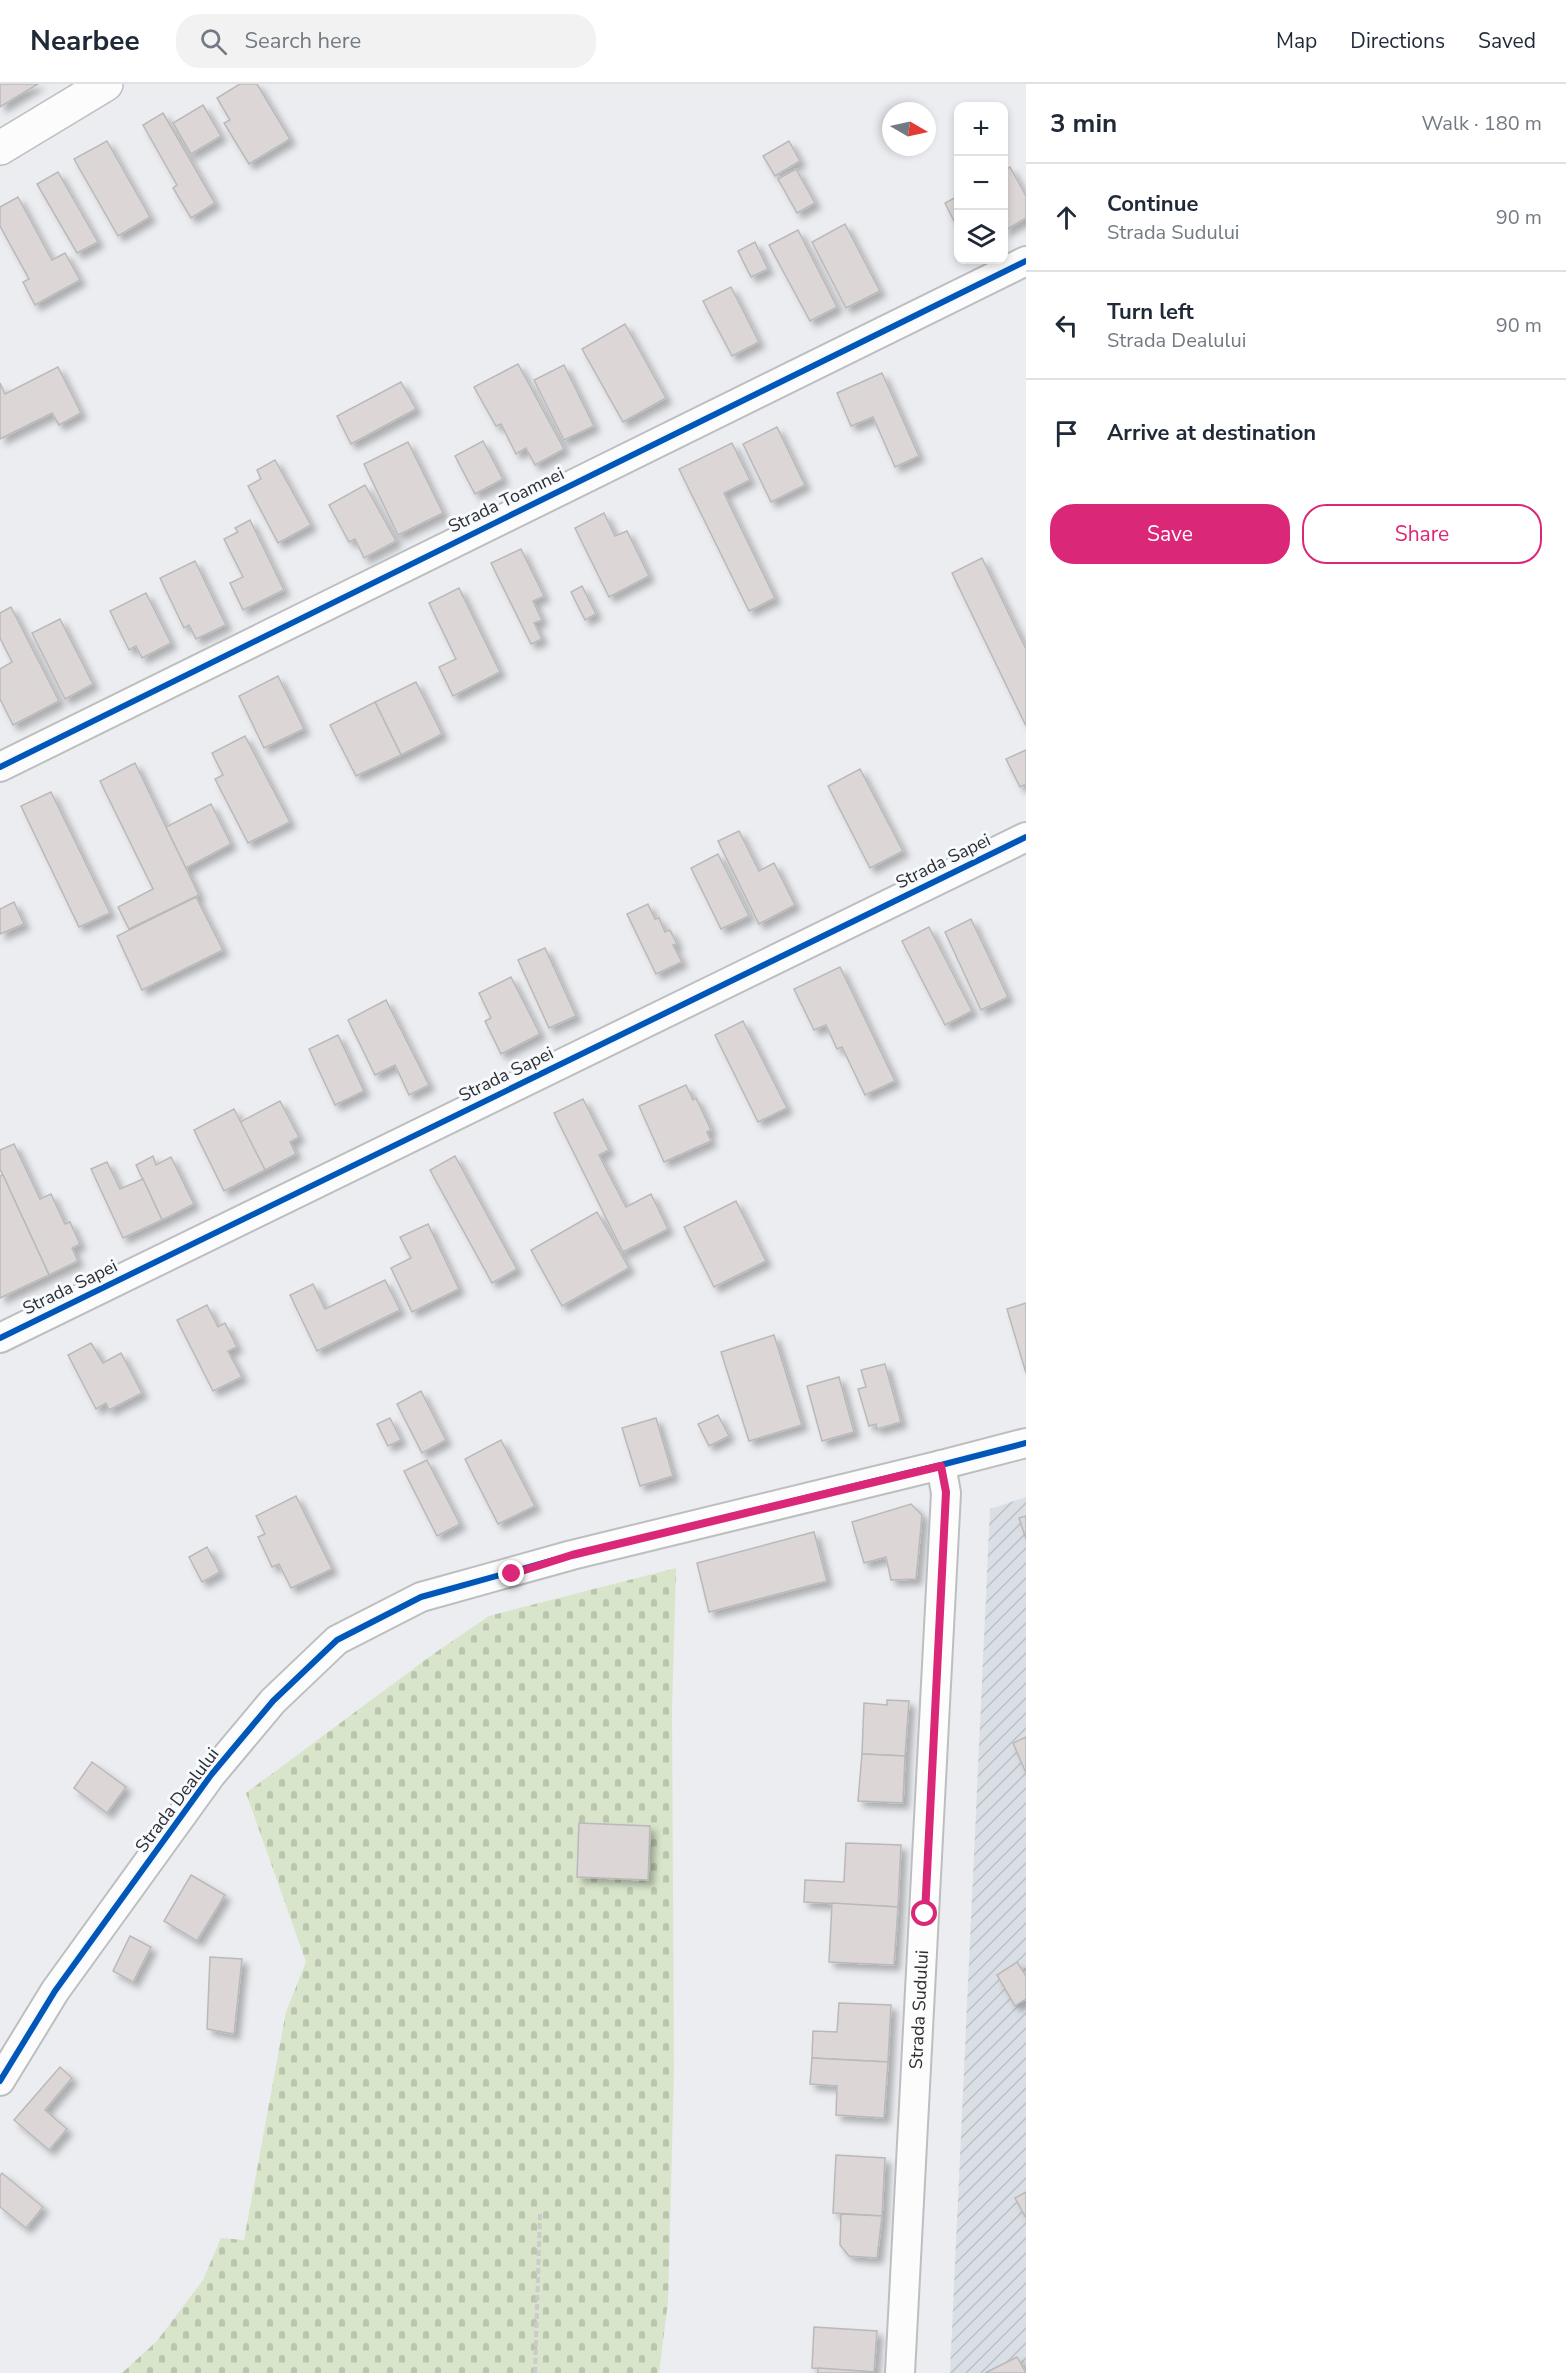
<!DOCTYPE html>
<html lang="en">
<head>
<meta charset="utf-8">
<style>
	:root { --surface:#fff; --page:#f2f2f3; --text:#1f2937; --muted:#747a83; --line:#e0e1e3; --accent:#db2777 }
	body { margin:0; font-family:"Nunito Sans",sans-serif; background:var(--page); color:var(--text) }
	.controls { position:absolute; right:18px; top:18px; display:grid; overflow:hidden; border-radius:12px; box-shadow:0 3px 9px #0003 }
	.controls button { width:54px; height:54px; display:grid; place-items:center; padding:0; border:0; border-bottom:2px solid var(--line); background:var(--surface); color:var(--text); font:30px sans-serif }
	.compass { position:absolute; left:882px; top:18px; width:54px; height:54px; border-radius:50%; background:var(--surface); box-shadow:0 3px 9px #0003; rotate:99deg }
	.stop { position:absolute; width:18px; height:18px; margin:-14px; border:4px solid #db2777; border-radius:50%; background:#fff }
	.stop.end { background:#db2777; border-color:#fff; box-shadow:0 2px 6px #0008 }
	.list { margin:0; padding:0; list-style:none }
	h2 { display:flex; justify-content:space-between; align-items:center; height:78px; margin:0; padding:0 24px; font-size:26px }
	h2 small { font-size:20px; font-weight:400; color:var(--muted) }
	.list li { display:grid; grid-template-columns:39px 1fr auto; gap:18px; align-items:center; box-sizing:border-box; height:108px; padding:0 24px; border-top:2px solid var(--line) }
	.list b { display:block; font-size:22px; white-space:nowrap }
	.list p { margin:0; font-size:20px; white-space:nowrap; color:var(--muted) }
	.list em { font-size:20px; font-style:normal; color:var(--muted) }
	.actions { display:flex; gap:12px; padding:18px 24px }
	.actions a { flex:1; padding:14px 0; border:2px solid var(--accent); border-radius:24px; text-align:center; font-size:21px; color:var(--accent) }
	.actions .main { background:var(--accent); color:#fff }
	.icon { flex:none; width:33px; height:33px; fill:none; stroke:currentColor; stroke-width:2; stroke-linecap:round; stroke-linejoin:round }
	.map { position:relative; flex:none; width:1026px; height:2289px; overflow:hidden }
	header { display:flex; align-items:center; gap:36px; box-sizing:border-box; height:84px; padding:0 30px; background:var(--surface); border-bottom:2px solid var(--line) }
	header strong { font-size:28px }
	nav { display:flex; gap:33px; margin-inline-start:auto; font-size:21px }
	.search { width:420px; height:54px; background:var(--page); display:flex; align-items:center; gap:15px; box-sizing:border-box; padding:0 21px; border-radius:24px; color:var(--muted); font-size:22px }
	main { display:flex }
	aside { flex:1; background:var(--surface) }
	.map>svg:first-child { display:block }
	.industrial { fill:url(#industrial-furrows) }
	.cemetery { fill:url(#cemetery-stones) }
	.building { fill:#ddd6d6; stroke:#bab9ba; stroke-width:1.5; filter:url(#shadow) }
	.lines { fill:none; stroke-linecap:round; stroke-linejoin:round }
	.street-casing { stroke:#bdbec0; stroke-width:32 }
	.secondary-casing { stroke:#bdbec0; stroke-width:36 }
	.path { stroke:#cbcbcc; stroke-width:4; stroke-dasharray:6 3; stroke-linecap:butt }
	.street { stroke:#fcfcfd; stroke-width:28 }
	.secondary { stroke:#fcfcfd; stroke-width:33 }
	.cycleway-casing { stroke:#f6faff; stroke-width:10 }
	.cycleway { stroke:#0057b8; stroke-width:6 }
	.route { stroke:#db2777; stroke-width:8 }
	.labels { text-anchor:middle; dominant-baseline:central; stroke-width:6; stroke-linejoin:round; paint-order:stroke }
	.street-label { font-size:18px; fill:#2e2f31; stroke:#f6faff }
</style>
</head>
<body>
<header>
<strong>Nearbee</strong>
<div class="search"><svg class="icon" aria-label="search" viewBox="0 0 24 24"><circle cx="10" cy="10" r="6"/><path d="M15 15l6 6"/></svg>Search here</div>
<nav><a>Map</a><a>Directions</a><a>Saved</a></nav>
</header>
<main>
<div class="map">
<svg width="1026" height="2289" viewBox="0 0 1026 2289">
	<defs>
		<pattern id="industrial-furrows" width="10" height="10" patternUnits="userSpaceOnUse" patternTransform="scale(1.5)"><rect width="10" height="10" fill="#dadfe6"/><path d="M-1 1l2-2M0 10L10 0M9 11l2-2" fill="none" stroke="#bbc0c6"/></pattern>
		<pattern id="cemetery-stones" width="16" height="16" patternUnits="userSpaceOnUse" patternTransform="scale(1.5)"><rect width="16" height="16" fill="#d8e5ca"/><path d="M2 7V4a2 2 0 0 1 4 0v3zM10 15v-3a2 2 0 0 1 4 0v3z" fill="#bac5ae"/></pattern>
		<filter id="shadow"><feDropShadow dx="5.5" dy="5.5" stdDeviation="3" flood-color="#0004"/></filter>
	</defs>
	<rect width="100%" height="100%" fill="#ebedf0"/>
	<path class="industrial" d="M 1026,1413 L 1026,2289 L 950,2289 L 990,1425 Z"/>
	<path class="cemetery" d="M 676,1484 L 672,1625 L 674,1986 L 668,2217 L 659,2289 L 122,2289 L 157,2257 L 203,2196 L 221,2154 L 244,2156 L 286,1928 L 306,1878 L 246,1709 L 432,1571 L 489,1532 Z"/>
	<g class="building">
		<path d="M 0,0 L 38,0 L 0,23 Z"/>
		<path d="M 240,0 L 257,0 L 290,55 L 249,80 L 224,39 L 230,36 L 217,14 Z"/>
		<path d="M 203,21 L 221,52 L 191,70 L 173,39 Z"/>
		<path d="M 163,29 L 215,119 L 191,134 L 173,104 L 177,101 L 143,41 Z"/>
		<path d="M 107,57 L 150,133 L 118,152 L 74,75 Z"/>
		<path d="M 789,57 L 800,77 L 775,92 L 763,72 Z"/>
		<path d="M 1010,83 L 1026,112 L 1026,134 L 1004,147 L 1004,87 Z"/>
		<path d="M 796,85 L 815,119 L 797,129 L 778,95 Z"/>
		<path d="M 58,88 L 98,158 L 77,169 L 37,100 Z"/>
		<path d="M 958,112 L 958,145 L 945,119 Z"/>
		<path d="M 18,113 L 52,176 L 65,169 L 80,196 L 35,221 L 23,198 L 29,195 L 0,142 L 0,123 Z"/>
		<path d="M 845,140 L 880,207 L 846,224 L 812,158 Z"/>
		<path d="M 798,146 L 837,223 L 810,237 L 769,161 Z"/>
		<path d="M 755,158 L 768,185 L 751,193 L 738,167 Z"/>
		<path d="M 731,203 L 759,258 L 732,272 L 703,217 Z"/>
		<path d="M 625,240 L 666,314 L 623,338 L 582,265 Z"/>
		<path d="M 518,280 L 564,365 L 535,381 L 526,364 L 516,370 L 501,340 L 496,342 L 474,303 Z"/>
		<path d="M 564,281 L 594,342 L 564,356 L 534,296 Z"/>
		<path d="M 58,283 L 81,329 L 59,341 L 52,329 L 0,355 L 0,299 L 5,310 Z"/>
		<path d="M 882,289 L 919,372 L 895,383 L 873,333 L 851,342 L 837,309 Z"/>
		<path d="M 401,298 L 416,325 L 351,360 L 337,332 Z"/>
		<path d="M 777,343 L 805,401 L 771,418 L 743,360 Z"/>
		<path d="M 483,357 L 503,395 L 475,410 L 455,372 Z"/>
		<path d="M 408,358 L 443,429 L 398,451 L 364,380 Z"/>
		<path d="M 732,359 L 750,396 L 724,409 L 775,514 L 749,527 L 679,385 Z"/>
		<path d="M 275,376 L 311,441 L 278,459 L 248,402 L 261,395 L 257,386 Z"/>
		<path d="M 365,401 L 396,457 L 364,474 L 355,455 L 349,458 L 329,421 Z"/>
		<path d="M 604,429 L 615,452 L 627,447 L 649,492 L 609,513 L 575,444 Z"/>
		<path d="M 250,436 L 284,506 L 243,526 L 230,499 L 243,493 L 224,455 L 238,448 L 235,444 Z"/>
		<path d="M 521,465 L 544,512 L 533,517 L 542,536 L 534,539 L 542,555 L 531,560 L 491,479 Z"/>
		<path d="M 982,474 L 1026,565 L 1026,642 L 952,489 Z"/>
		<path d="M 195,477 L 226,541 L 196,555 L 189,541 L 184,544 L 160,494 Z"/>
		<path d="M 582,502 L 596,530 L 585,536 L 571,508 Z"/>
		<path d="M 459,504 L 500,588 L 453,612 L 439,583 L 456,575 L 429,519 Z"/>
		<path d="M 146,509 L 171,559 L 142,574 L 136,562 L 129,566 L 110,527 Z"/>
		<path d="M 11,523 L 59,617 L 13,641 L 0,615 L 0,585 L 12,578 L 0,554 L 0,529 Z"/>
		<path d="M 60,535 L 93,600 L 65,615 L 32,549 Z"/>
		<path d="M 278,592 L 304,645 L 264,664 L 239,612 Z"/>
		<path d="M 416,598 L 442,650 L 401,671 L 375,618 Z"/>
		<path d="M 375,618 L 401,671 L 356,692 L 330,641 Z"/>
		<path d="M 245,652 L 290,738 L 248,759 L 215,695 L 223,691 L 212,669 Z"/>
		<path d="M 1026,666 L 1026,700 L 1020,703 L 1006,675 Z"/>
		<path d="M 135,679 L 199,811 L 129,845 L 118,823 L 153,805 L 100,697 Z"/>
		<path d="M 860,685 L 903,767 L 870,784 L 828,702 Z"/>
		<path d="M 51,708 L 110,829 L 79,843 L 21,722 Z"/>
		<path d="M 211,720 L 231,760 L 186,784 L 166,743 Z"/>
		<path d="M 739,747 L 759,787 L 774,779 L 795,821 L 759,840 L 718,757 Z"/>
		<path d="M 718,770 L 749,832 L 721,845 L 691,784 Z"/>
		<path d="M 196,813 L 223,866 L 142,906 L 117,852 Z"/>
		<path d="M 14,818 L 24,840 L 0,850 L 0,825 Z"/>
		<path d="M 648,820 L 655,835 L 659,834 L 665,848 L 670,846 L 677,860 L 673,861 L 682,878 L 656,890 L 627,830 Z"/>
		<path d="M 971,835 L 1008,913 L 981,926 L 945,848 Z"/>
		<path d="M 929,843 L 972,927 L 945,941 L 902,857 Z"/>
		<path d="M 545,864 L 576,932 L 549,944 L 518,876 Z"/>
		<path d="M 840,883 L 895,997 L 865,1011 L 842,963 L 837,965 L 826,941 L 814,946 L 794,905 Z"/>
		<path d="M 511,893 L 540,950 L 501,970 L 485,937 L 491,934 L 479,909 Z"/>
		<path d="M 386,916 L 429,1001 L 409,1011 L 395,981 L 375,991 L 348,936 Z"/>
		<path d="M 743,937 L 787,1024 L 758,1038 L 715,951 Z"/>
		<path d="M 338,951 L 364,1007 L 335,1021 L 309,965 Z"/>
		<path d="M 686,1001 L 693,1016 L 696,1014 L 711,1046 L 707,1048 L 711,1057 L 664,1078 L 639,1022 Z"/>
		<path d="M 583,1015 L 609,1066 L 599,1071 L 626,1123 L 651,1110 L 668,1145 L 623,1168 L 554,1029 Z"/>
		<path d="M 280,1017 L 299,1053 L 290,1058 L 296,1070 L 265,1086 L 240,1038 Z"/>
		<path d="M 234,1025 L 265,1086 L 224,1107 L 194,1046 Z"/>
		<path d="M 14,1060 L 40,1115 L 51,1110 L 65,1140 L 70,1138 L 80,1160 L 72,1164 L 78,1177 L 49,1191 L 0,1085 L 0,1066 Z"/>
		<path d="M 153,1072 L 156,1081 L 171,1073 L 194,1120 L 162,1136 L 136,1081 Z"/>
		<path d="M 455,1072 L 517,1185 L 492,1199 L 430,1086 Z"/>
		<path d="M 107,1078 L 120,1105 L 143,1095 L 162,1136 L 123,1154 L 91,1085 Z"/>
		<path d="M 3,1091 L 49,1191 L 0,1214 L 0,1092 Z"/>
		<path d="M 736,1117 L 766,1177 L 714,1203 L 684,1143 Z"/>
		<path d="M 597,1128 L 629,1184 L 562,1222 L 531,1166 Z"/>
		<path d="M 428,1140 L 459,1205 L 412,1228 L 391,1184 L 411,1174 L 400,1153 Z"/>
		<path d="M 385,1196 L 400,1226 L 317,1267 L 290,1211 L 313,1200 L 325,1225 Z"/>
		<path d="M 1026,1219 L 1026,1289 L 1007,1225 Z"/>
		<path d="M 207,1221 L 218,1243 L 225,1239 L 237,1263 L 228,1267 L 242,1293 L 213,1307 L 177,1236 Z"/>
		<path d="M 774,1251 L 802,1341 L 749,1357 L 721,1268 Z"/>
		<path d="M 91,1259 L 103,1279 L 121,1269 L 142,1309 L 109,1326 L 106,1319 L 96,1325 L 68,1271 Z"/>
		<path d="M 885,1280 L 901,1338 L 877,1345 L 876,1340 L 869,1342 L 858,1305 L 866,1303 L 861,1286 Z"/>
		<path d="M 839,1293 L 854,1348 L 822,1357 L 807,1302 Z"/>
		<path d="M 421,1307 L 446,1356 L 422,1369 L 397,1320 Z"/>
		<path d="M 718,1331 L 729,1352 L 709,1362 L 698,1340 Z"/>
		<path d="M 390,1334 L 401,1356 L 388,1362 L 377,1340 Z"/>
		<path d="M 656,1334 L 673,1392 L 640,1402 L 622,1344 Z"/>
		<path d="M 501,1356 L 535,1422 L 498,1440 L 465,1375 Z"/>
		<path d="M 427,1376 L 460,1440 L 437,1452 L 404,1387 Z"/>
		<path d="M 296,1412 L 332,1485 L 291,1504 L 279,1480 L 272,1483 L 258,1453 L 265,1450 L 256,1432 Z"/>
		<path d="M 911,1420 L 922,1431 L 916,1495 L 891,1496 L 886,1473 L 864,1479 L 852,1438 Z"/>
		<path d="M 1026,1432 L 1026,1455 L 1019,1434 Z"/>
		<path d="M 814,1448 L 827,1497 L 709,1528 L 697,1479 Z"/>
		<path d="M 207,1463 L 220,1488 L 202,1498 L 189,1473 Z"/>
		<path d="M 887,1616 L 909,1617 L 905,1672 L 862,1670 L 864,1619 L 887,1621 Z"/>
		<path d="M 1026,1653 L 1026,1689 L 1013,1659 Z"/>
		<path d="M 862,1670 L 905,1672 L 903,1719 L 858,1717 Z"/>
		<path d="M 92,1678 L 126,1703 L 107,1729 L 74,1704 Z"/>
		<path d="M 579,1739 L 650,1742 L 648,1796 L 577,1793 Z"/>
		<path d="M 846,1759 L 901,1761 L 898,1823 L 804,1818 L 805,1796 L 844,1798 Z"/>
		<path d="M 191,1791 L 225,1811 L 197,1857 L 164,1837 Z"/>
		<path d="M 832,1819 L 898,1823 L 894,1881 L 829,1878 Z"/>
		<path d="M 130,1852 L 151,1863 L 133,1898 L 113,1887 Z"/>
		<path d="M 210,1873 L 242,1875 L 234,1950 L 207,1945 Z"/>
		<path d="M 1017,1878 L 1026,1892 L 1026,1915 L 1015,1922 L 997,1891 Z"/>
		<path d="M 839,1919 L 891,1921 L 888,1978 L 812,1974 L 813,1947 L 837,1948 Z"/>
		<path d="M 812,1974 L 888,1978 L 884,2034 L 836,2031 L 837,2002 L 810,2000 Z"/>
		<path d="M 60,1983 L 72,1994 L 45,2026 L 67,2045 L 49,2066 L 14,2036 Z"/>
		<path d="M 836,2071 L 885,2074 L 882,2132 L 833,2129 Z"/>
		<path d="M 2,2089 L 43,2123 L 26,2144 L 0,2123 L 0,2092 Z"/>
		<path d="M 1026,2108 L 1026,2134 L 1015,2114 Z"/>
		<path d="M 841,2130 L 882,2132 L 877,2174 L 849,2172 L 840,2161 Z"/>
		<path d="M 814,2243 L 877,2247 L 874,2288 L 812,2284 Z"/>
		<path d="M 1017,2273 L 1026,2289 L 985,2289 Z"/>
		<path d="M 818,2284 L 874,2288 L 874,2289 L 818,2289 Z"/>
	</g>
	<g class="lines">
		<defs>
			<g id="street">
				<path d="M 0,683 L 1026,177"/>
				<path d="M 0,1254 L 1026,753"/>
				<path d="M 0,1997 L 55,1907 L 211,1691 L 273,1617 L 337,1556 L 421,1513 L 572,1471 L 941,1381 L 1026,1359"/>
				<path id="s1" d="M 900,2289 L 946,1409 L 941,1381"/>
			</g>
			<path id="secondary" d="M 0,64 L 106,0"/>
		</defs>
		<use href="#street" class="street-casing"/>
		<use href="#secondary" class="secondary-casing"/>
		<path class="path" d="M 535,2289 L 540,2129"/>
		<use href="#street" class="street"/>
		<use href="#secondary" class="secondary"/>
		<defs>
			<g id="cycleway">
				<path d="M 0,683 L 1026,177"/>
				<path d="M 0,1254 L 1026,753"/>
				<path d="M 0,1997 L 55,1907 L 211,1691 L 273,1617 L 337,1556 L 421,1513 L 572,1471 L 941,1381 L 1026,1359"/>
			</g>
		</defs>
		<use href="#cycleway" class="cycleway-casing"/>
		<use href="#cycleway" class="cycleway"/>
	</g>
	<g class="lines">
		<path class="route" d="M 512,1490 L 572,1471 L 941,1382 L 946,1408 L 925,1830"/>
	</g>
	<g class="labels">
		<g class="street-label">
			<text transform="translate(506 416) rotate(-26)">Strada Toamnei</text>
			<text transform="translate(943 777) rotate(-26)">Strada Sapei</text>
			<text transform="translate(506 990) rotate(-26)">Strada Sapei</text>
			<text transform="translate(70 1203) rotate(-26)">Strada Sapei</text>
			<text transform="translate(177 1716) rotate(-53)">Strada Dealului</text>
			<text stroke="none"><textPath href="#s1" startOffset="364">Strada Sudului</textPath></text>
		</g>
	</g>
</svg>
<div class="controls">
<button>+</button>
<button>−</button>
<button><svg class="icon" aria-label="layers" viewBox="0 0 24 24"><path d="M12 4l9 5-9 5-9-5zM3 14l9 5 9-5"/></svg></button>
</div>
<svg class="compass" viewBox="-18 -18 36 36"><path d="M0-13l5 13h-10z" fill="#e53935"/><path d="M0 13l5-13h-10z" fill="#747a83"/></svg>
<div class="stop" style="left:925px;top:1830px"></div>
<div class="stop end" style="left:512px;top:1490px"></div>
</div>
<aside>
<h2>3 min<small>Walk · 180 m</small></h2>
<ul class="list">
<li><svg class="icon" aria-label="ahead" viewBox="0 0 24 24"><path d="M12 20V5M6 11l6-6 6 6"/></svg><div><b>Continue</b><p>Strada Sudului</p></div><em>90 m</em></li>
<li><svg class="icon" aria-label="left" viewBox="0 0 24 24"><path d="M17 20v-9H6M10 6l-5 5 5 5"/></svg><div><b>Turn left</b><p>Strada Dealului</p></div><em>90 m</em></li>
<li><svg class="icon" aria-label="arrive" viewBox="0 0 24 24"><path d="M6 21V4h12l-3 4 3 4H6"/></svg><div><b>Arrive at destination</b></div></li>
</ul>
<div class="actions"><a class="main">Save</a><a>Share</a></div>
</aside>
</main>
</body>
</html>
